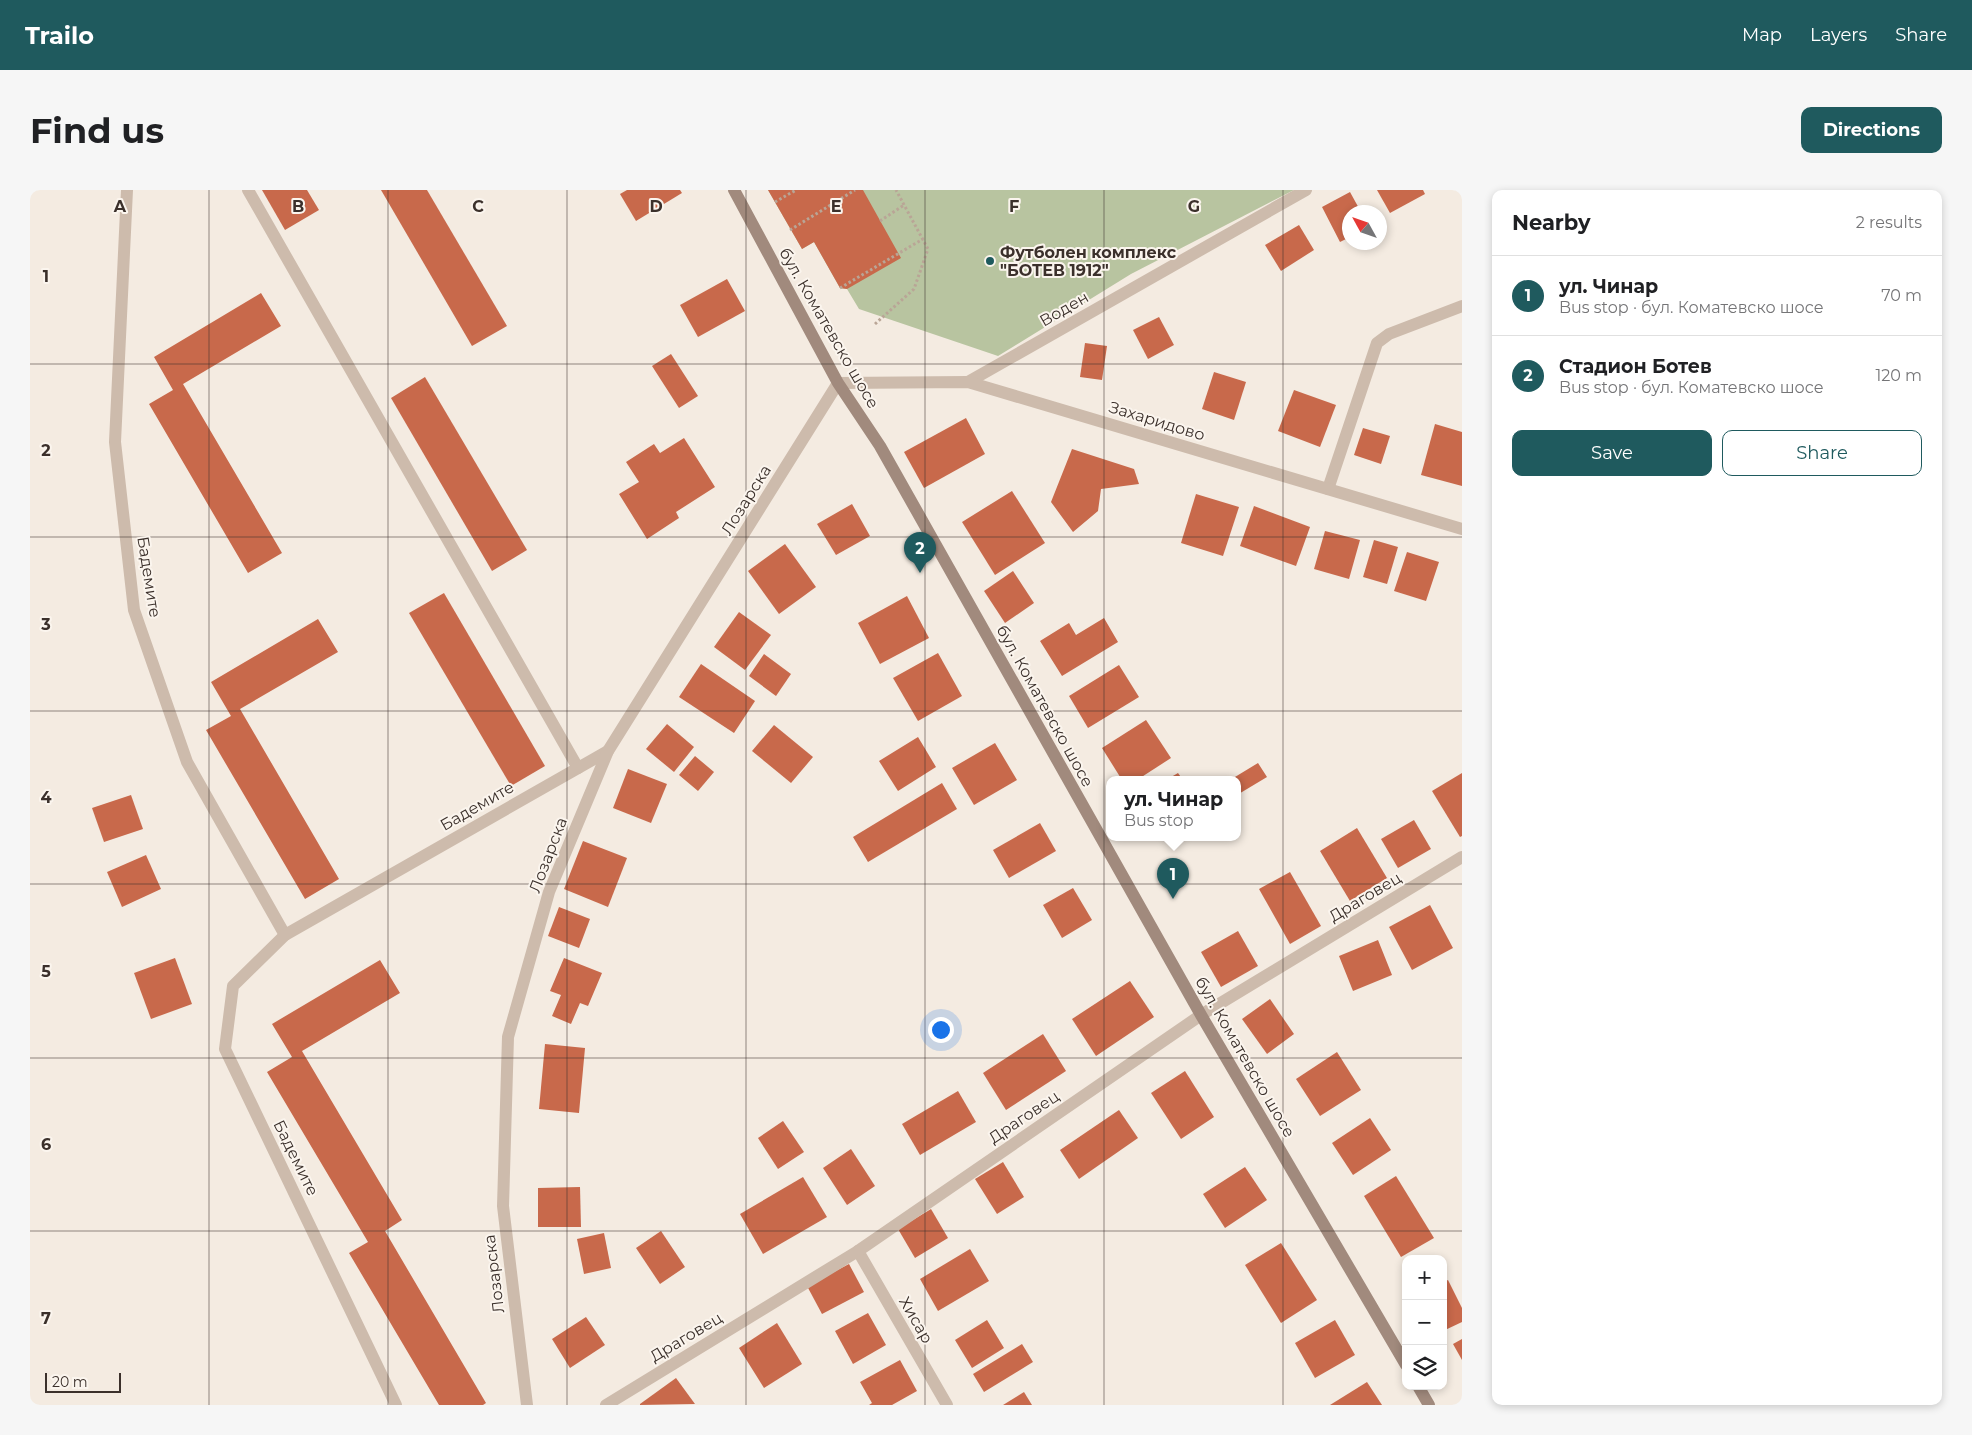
<!DOCTYPE html>
<html lang="en">
<head>
<meta charset="utf-8">
<style>
	:root { --surface:#fff; --page:#f6f6f6; --text:#202124; --muted:#757577; --line:#e0e0e0; --accent:#1f5a5e }
	body { margin:0; font-family:Montserrat,sans-serif; background:var(--page); color:var(--text) }
	.controls { position:absolute; right:15px; bottom:15px; display:grid; overflow:hidden; border-radius:10px; box-shadow:0 2px 8px #0003 }
	.controls button { width:45px; height:45px; display:grid; place-items:center; padding:0; border:0; border-bottom:1px solid var(--line); background:var(--surface); color:var(--text); font:25px sans-serif }
	.compass { position:absolute; left:1312px; top:15px; width:45px; height:45px; border-radius:50%; background:var(--surface); box-shadow:0 2px 8px #0003; rotate:310deg }
	.scale { position:absolute; left:15px; bottom:12px; width:76px; box-sizing:border-box; padding-left:5px; border:2px solid #3b302b; border-top:0; font-size:14px; line-height:18px; white-space:nowrap; color:#3b302b; -webkit-text-stroke:4px #fbf5ee; paint-order:stroke }
	.you { position:absolute; left:910px; top:839px; width:18px; height:18px; margin:-12px; border:4px solid #fff; border-radius:50%; background:#1a73e8; box-shadow:0 0 0 8px #1a73e833 }
	.badge { display:grid; place-items:center; width:32px; height:32px; border-radius:50%; background:var(--accent); color:#fff; font-size:16px; font-weight:700 }
	.pin { position:absolute; translate:-50% -41px; filter:drop-shadow(0 1px 2px #0008) }
	.pin::after { content:''; position:absolute; top:26px; width:18px; height:15px; background:inherit; clip-path:polygon(0 0,100% 0,50% 100%) }
	.popup { position:absolute; left:1076px; top:586px; width:135px; height:65px; box-sizing:border-box; display:grid; place-content:center; border-radius:10px; background:var(--surface); filter:drop-shadow(0 1px 4px #0005); font-size:16px; white-space:nowrap; color:var(--muted) }
	.popup b { font-size:19px; color:var(--text) }
	.popup::after { content:''; position:absolute; left:50%; top:100%; margin-left:-10px; border:10px solid transparent; border-top-color:var(--surface) }
	.list { margin:0; padding:0; list-style:none }
	h2 { display:flex; justify-content:space-between; align-items:center; height:65px; margin:0; padding:0 20px; font-size:21px }
	h2 small { font-size:16px; font-weight:400; color:var(--muted) }
	.list li { display:grid; grid-template-columns:32px 1fr auto; gap:15px; align-items:center; box-sizing:border-box; height:80px; padding:0 20px; border-top:1px solid var(--line) }
	.list b { display:block; font-size:19px; white-space:nowrap }
	.list p { margin:0; font-size:16px; white-space:nowrap; color:var(--muted) }
	.list em { font-size:16px; font-style:normal; color:var(--muted) }
	.actions { display:flex; gap:10px; padding:15px 20px }
	.actions a { flex:1; padding:11px 0; border:1px solid var(--accent); border-radius:10px; text-align:center; font-size:18px; color:var(--accent) }
	.actions .main { background:var(--accent); color:#fff }
	.icon { flex:none; width:28px; height:28px; fill:none; stroke:currentColor; stroke-width:2; stroke-linecap:round; stroke-linejoin:round }
	.map { position:relative; flex:none; width:1432px; height:1215px; overflow:hidden; border-radius:10px }
	header { display:flex; align-items:center; gap:30px; box-sizing:border-box; height:70px; padding:0 25px; background:var(--accent); color:#fff }
	header strong { font-size:24px }
	nav { display:flex; gap:28px; margin-inline-start:auto; font-size:18px }
	.intro { display:flex; align-items:center; justify-content:space-between; box-sizing:border-box; height:120px; padding:0 30px }
	h1 { margin:0; font-size:35px }
	.button { padding:12px 22px; border-radius:10px; background:var(--accent); color:#fff; font-size:18px; font-weight:700 }
	main { display:flex; gap:30px; padding:0 30px }
	aside { flex:1; background:var(--surface); border-radius:10px; box-shadow:0 2px 8px #0003 }
	.map>svg:first-child { display:block }
	.green { fill:#b8c4a0 }
	.building { fill:#c8694b }
	.lines { fill:none; stroke-linecap:round; stroke-linejoin:round }
	.path { stroke:#b9a596; stroke-width:3; stroke-dasharray:2.5 2.5; stroke-linecap:butt }
	.street { stroke:#cdbbac; stroke-width:12 }
	.secondary { stroke:#a18a7d; stroke-width:12 }
	.grid { fill:none; stroke:#3b302b; stroke-width:1; stroke-opacity:0.55 }
	.poi-dot { fill:#1f5a5e; stroke:#fbf5ee; stroke-width:2 }
	.labels { text-anchor:middle; dominant-baseline:central; stroke-width:4; stroke-linejoin:round; paint-order:stroke }
	.poi-label { font-size:16px; font-weight:bold; fill:#3b302b; stroke:#fbf5ee; text-anchor:start }
	.street-label { font-size:16px; fill:#3b302b; stroke:#fbf5ee }
	.grid-label { font-size:16px; text-anchor:middle; font-weight:bold; fill:#3b302b; stroke:#fbf5ee; stroke-width:4; stroke-linejoin:round; paint-order:stroke }
</style>
</head>
<body>
<header>
<strong>Trailo</strong>
<nav><a>Map</a><a>Layers</a><a>Share</a></nav>
</header>
<div class="intro"><h1>Find us</h1><a class="button">Directions</a></div>
<main>
<div class="map">
<svg width="1432" height="1215" viewBox="0 0 1432 1215">
	<rect width="100%" height="100%" fill="#f4ebe1"/>
	<path class="green" d="M 738,0 L 1264,0 L 1101,84 L 968,166 L 829,119 L 817,99 L 810,98 L 784,52 L 772,59 Z"/>
	<g class="building">
		<path d="M 232,0 L 277,0 L 289,20 L 255,40 Z"/>
		<path d="M 351,0 L 397,0 L 477,136 L 442,156 Z"/>
		<path d="M 597,0 L 650,0 L 652,3 L 606,31 L 590,4 Z"/>
		<path d="M 738,0 L 833,0 L 871,68 L 817,99 L 810,98 L 784,52 L 772,59 Z"/>
		<path d="M 1347,0 L 1393,0 L 1395,4 L 1360,23 Z"/>
		<path d="M 1320,2 L 1331,22 L 1320,22 L 1320,47 L 1310,52 L 1292,17 Z"/>
		<path d="M 1269,35 L 1284,60 L 1251,81 L 1235,55 Z"/>
		<path d="M 697,89 L 715,121 L 668,147 L 650,115 Z"/>
		<path d="M 231,103 L 251,136 L 153,194 L 252,363 L 218,383 L 119,214 L 143,200 L 124,167 Z"/>
		<path d="M 1129,127 L 1144,155 L 1118,169 L 1103,140 Z"/>
		<path d="M 1055,153 L 1077,156 L 1072,190 L 1050,187 Z"/>
		<path d="M 641,164 L 668,206 L 649,218 L 622,176 Z"/>
		<path d="M 1184,182 L 1216,192 L 1204,230 L 1172,219 Z"/>
		<path d="M 395,187 L 497,360 L 462,381 L 361,208 Z"/>
		<path d="M 1264,200 L 1306,215 L 1290,257 L 1248,241 Z"/>
		<path d="M 936,228 L 955,264 L 894,298 L 874,262 Z"/>
		<path d="M 1405,234 L 1432,242 L 1432,296 L 1391,285 Z"/>
		<path d="M 1333,238 L 1360,246 L 1351,274 L 1324,265 Z"/>
		<path d="M 654,248 L 685,297 L 646,322 L 649,328 L 617,349 L 589,304 L 609,292 L 596,272 L 624,254 L 630,263 Z"/>
		<path d="M 1042,259 L 1104,279 L 1109,294 L 1071,299 L 1068,321 L 1043,342 L 1021,312 Z"/>
		<path d="M 982,301 L 1015,353 L 965,385 L 932,332 Z"/>
		<path d="M 1166,304 L 1209,317 L 1193,366 L 1151,353 Z"/>
		<path d="M 822,314 L 840,346 L 806,365 L 787,334 Z"/>
		<path d="M 1224,316 L 1280,337 L 1266,376 L 1210,356 Z"/>
		<path d="M 1295,341 L 1330,350 L 1319,389 L 1284,379 Z"/>
		<path d="M 1344,350 L 1368,357 L 1357,394 L 1333,387 Z"/>
		<path d="M 755,354 L 786,397 L 749,424 L 718,381 Z"/>
		<path d="M 1377,362 L 1409,372 L 1396,411 L 1364,401 Z"/>
		<path d="M 983,381 L 1004,413 L 975,433 L 954,401 Z"/>
		<path d="M 414,403 L 515,576 L 481,596 L 379,423 Z"/>
		<path d="M 877,406 L 899,448 L 850,474 L 828,433 Z"/>
		<path d="M 709,422 L 741,445 L 715,480 L 684,457 Z"/>
		<path d="M 1074,428 L 1088,452 L 1032,486 L 1010,451 L 1039,433 L 1046,445 Z"/>
		<path d="M 288,429 L 308,462 L 210,519 L 309,689 L 275,709 L 176,540 L 201,526 L 181,492 Z"/>
		<path d="M 908,463 L 932,506 L 888,531 L 863,488 Z"/>
		<path d="M 734,464 L 761,484 L 746,506 L 719,486 Z"/>
		<path d="M 671,474 L 725,511 L 704,543 L 649,507 Z"/>
		<path d="M 1089,475 L 1109,507 L 1058,538 L 1039,506 Z"/>
		<path d="M 1116,530 L 1141,568 L 1107,590 L 1092,590 L 1072,558 Z"/>
		<path d="M 637,534 L 664,557 L 644,582 L 616,559 Z"/>
		<path d="M 744,535 L 783,567 L 761,593 L 722,561 Z"/>
		<path d="M 888,547 L 906,577 L 868,601 L 849,571 Z"/>
		<path d="M 965,553 L 987,590 L 944,615 L 922,578 Z"/>
		<path d="M 665,566 L 684,582 L 668,601 L 649,585 Z"/>
		<path d="M 1228,573 L 1237,587 L 1207,605 L 1207,590 L 1200,590 Z"/>
		<path d="M 598,579 L 637,594 L 621,633 L 583,618 Z"/>
		<path d="M 1148,583 L 1153,590 L 1136,590 Z"/>
		<path d="M 1432,583 L 1432,646 L 1430,647 L 1402,601 Z"/>
		<path d="M 912,593 L 927,619 L 838,672 L 823,647 Z"/>
		<path d="M 101,605 L 113,639 L 74,652 L 62,618 Z"/>
		<path d="M 1384,630 L 1401,659 L 1368,678 L 1351,649 Z"/>
		<path d="M 1010,633 L 1026,661 L 979,688 L 963,660 Z"/>
		<path d="M 1327,638 L 1357,688 L 1320,711 L 1290,661 Z"/>
		<path d="M 553,651 L 597,668 L 578,717 L 534,699 Z"/>
		<path d="M 116,665 L 131,699 L 92,717 L 77,682 Z"/>
		<path d="M 1260,682 L 1291,736 L 1260,754 L 1229,699 Z"/>
		<path d="M 1043,698 L 1062,730 L 1032,748 L 1013,715 Z"/>
		<path d="M 1400,715 L 1423,758 L 1382,780 L 1359,737 Z"/>
		<path d="M 529,717 L 560,729 L 549,758 L 518,746 Z"/>
		<path d="M 1208,741 L 1228,776 L 1191,797 L 1171,762 Z"/>
		<path d="M 1348,750 L 1362,785 L 1323,801 L 1309,766 Z"/>
		<path d="M 145,768 L 162,814 L 121,829 L 104,783 Z"/>
		<path d="M 534,768 L 572,783 L 558,816 L 550,813 L 541,834 L 522,826 L 531,805 L 520,801 Z"/>
		<path d="M 350,770 L 370,803 L 272,861 L 372,1030 L 355,1041 L 456,1213 L 453,1215 L 409,1215 L 319,1063 L 338,1052 L 237,882 L 262,867 L 242,834 Z"/>
		<path d="M 1100,791 L 1124,827 L 1066,866 L 1042,829 Z"/>
		<path d="M 1240,809 L 1264,844 L 1237,864 L 1212,829 Z"/>
		<path d="M 1013,844 L 1036,881 L 976,920 L 953,883 Z"/>
		<path d="M 515,854 L 555,858 L 549,923 L 509,919 Z"/>
		<path d="M 1307,862 L 1331,900 L 1290,926 L 1266,889 Z"/>
		<path d="M 1155,881 L 1184,927 L 1151,949 L 1121,903 Z"/>
		<path d="M 928,901 L 946,932 L 890,965 L 872,934 Z"/>
		<path d="M 1089,920 L 1108,948 L 1049,989 L 1030,960 Z"/>
		<path d="M 1340,928 L 1361,960 L 1323,985 L 1302,953 Z"/>
		<path d="M 753,931 L 774,962 L 748,979 L 728,948 Z"/>
		<path d="M 821,959 L 845,996 L 817,1015 L 793,978 Z"/>
		<path d="M 973,972 L 994,1007 L 967,1024 L 945,989 Z"/>
		<path d="M 1215,977 L 1237,1010 L 1195,1038 L 1173,1004 Z"/>
		<path d="M 1366,986 L 1404,1048 L 1371,1067 L 1334,1006 Z"/>
		<path d="M 773,987 L 797,1027 L 733,1064 L 710,1024 Z"/>
		<path d="M 550,997 L 551,1037 L 508,1037 L 508,998 Z"/>
		<path d="M 901,1019 L 918,1048 L 885,1068 L 868,1039 Z"/>
		<path d="M 631,1041 L 655,1077 L 630,1094 L 606,1058 Z"/>
		<path d="M 574,1043 L 581,1078 L 554,1084 L 547,1049 Z"/>
		<path d="M 1251,1053 L 1287,1110 L 1251,1133 L 1215,1075 Z"/>
		<path d="M 940,1059 L 959,1091 L 908,1121 L 890,1089 Z"/>
		<path d="M 819,1074 L 834,1102 L 792,1124 L 777,1096 Z"/>
		<path d="M 1418,1090 L 1432,1118 L 1432,1132 L 1413,1141 L 1413,1092 Z"/>
		<path d="M 838,1123 L 856,1155 L 823,1174 L 805,1141 Z"/>
		<path d="M 556,1127 L 575,1155 L 540,1178 L 522,1149 Z"/>
		<path d="M 957,1130 L 974,1158 L 942,1178 L 925,1150 Z"/>
		<path d="M 1305,1130 L 1325,1165 L 1285,1188 L 1265,1153 Z"/>
		<path d="M 747,1133 L 772,1174 L 734,1198 L 709,1158 Z"/>
		<path d="M 1432,1149 L 1432,1170 L 1423,1154 Z"/>
		<path d="M 992,1154 L 1003,1172 L 954,1202 L 943,1184 Z"/>
		<path d="M 870,1170 L 887,1201 L 862,1215 L 839,1215 L 842,1213 L 830,1192 Z"/>
		<path d="M 646,1188 L 665,1214 L 610,1215 L 610,1214 Z"/>
		<path d="M 1337,1192 L 1352,1215 L 1300,1215 Z"/>
		<path d="M 994,1202 L 1002,1215 L 973,1215 Z"/>
	</g>
	<g class="lines">
		<g class="path">
			<path d="M 745,12 L 766,0"/>
			<path d="M 850,31 L 874,15"/>
			<path d="M 760,40 L 825,0"/>
			<path d="M 810,98 L 893,49"/>
			<path d="M 845,134 L 884,99 L 898,59 L 866,0"/>
		</g>
		<g class="street">
			<path d="M 97,0 L 85,252 L 104,420 L 157,572 L 255,745"/>
			<path d="M 218,0 L 548,578"/>
			<path d="M 938,192 L 1276,0"/>
			<path d="M 1298,299 L 1347,153 L 1359,144 L 1432,116"/>
			<path d="M 828,1061 L 917,1215"/>
			<path d="M 366,1215 L 195,859 L 203,796 L 255,745 L 578,561"/>
			<path d="M 497,1215 L 473,1016 L 478,847 L 519,702 L 578,561 L 808,193 L 938,192 L 1432,339"/>
			<path d="M 576,1215 L 828,1061 L 1171,825 L 1432,667"/>
		</g>
		<g class="secondary">
			<path d="M 704,0 L 808,193 L 850,256 L 1171,825 L 1376,1175"/>
			<path d="M 1388,1196 L 1399,1215"/>
		</g>
	</g>
	<path class="grid" d="M 179,0 L 179,1215M 358,0 L 358,1215M 537,0 L 537,1215M 716,0 L 716,1215M 895,0 L 895,1215M 1074,0 L 1074,1215M 1253,0 L 1253,1215M 0,174 L 1432,174M 0,347 L 1432,347M 0,521 L 1432,521M 0,694 L 1432,694M 0,868 L 1432,868M 0,1041 L 1432,1041"/>
	<circle class="poi-dot" cx="960" cy="71" r="5"/>
	<g class="labels">
		<g class="poi-label">
			<text x="970" y="62">Футболен комплекс<tspan x="970" dy="18">"БОТЕВ 1912"</tspan></text>
		</g>
		<g class="street-label">
			<text transform="translate(1034 119) rotate(-30)">Воден</text>
			<text transform="translate(799 138) rotate(60)">бул. Коматевско шосе</text>
			<text transform="translate(1127 231) rotate(17)">Захаридово</text>
			<text transform="translate(716 310) rotate(-58)">Лозарска</text>
			<text transform="translate(119 387) rotate(81)">Бадемите</text>
			<text transform="translate(1015 516) rotate(61)">бул. Коматевско шосе</text>
			<text transform="translate(447 616) rotate(-30)">Бадемите</text>
			<text transform="translate(518 665) rotate(-69)">Лозарска</text>
			<text transform="translate(1335 707) rotate(-31)">Драговец</text>
			<text transform="translate(1215 867) rotate(60)">бул. Коматевско шосе</text>
			<text transform="translate(994 927) rotate(-34)">Драговец</text>
			<text transform="translate(266 968) rotate(64)">Бадемите</text>
			<text transform="translate(464 1084) rotate(-97)">Лозарска</text>
			<text transform="translate(886 1130) rotate(60)">Хисар</text>
			<text transform="translate(656 1147) rotate(-31)">Драговец</text>
		</g>
	</g>
	<g class="grid-label">
		<text x="90" y="22">A</text>
		<text x="268" y="22">B</text>
		<text x="448" y="22">C</text>
		<text x="626" y="22">D</text>
		<text x="806" y="22">E</text>
		<text x="984" y="22">F</text>
		<text x="1164" y="22">G</text>
		<text x="16" y="92">1</text>
		<text x="16" y="266">2</text>
		<text x="16" y="440">3</text>
		<text x="16" y="613">4</text>
		<text x="16" y="787">5</text>
		<text x="16" y="960">6</text>
		<text x="16" y="1134">7</text>
	</g>
</svg>
<div class="controls">
<button>+</button>
<button>−</button>
<button><svg class="icon" aria-label="layers" viewBox="0 0 24 24"><path d="M12 4l9 5-9 5-9-5zM3 14l9 5 9-5"/></svg></button>
</div>
<svg class="compass" viewBox="-18 -18 36 36"><path d="M0-13l5 13h-10z" fill="#e53935"/><path d="M0 13l5-13h-10z" fill="#757577"/></svg>
<div class="scale">20 m</div>
<div class="you"></div>
<div class="pin badge" style="left:1143px;top:709px">1</div>
<div class="popup"><b>ул. Чинар</b>Bus stop</div>
<div class="pin badge" style="left:890px;top:383px">2</div>
</div>
<aside>
<h2>Nearby<small>2 results</small></h2>
<ul class="list">
<li><span class="badge">1</span><div><b>ул. Чинар</b><p>Bus stop · бул. Коматевско шосе</p></div><em>70 m</em></li>
<li><span class="badge">2</span><div><b>Стадион Ботев</b><p>Bus stop · бул. Коматевско шосе</p></div><em>120 m</em></li>
</ul>
<div class="actions"><a class="main">Save</a><a>Share</a></div>
</aside>
</main>
</body>
</html>
